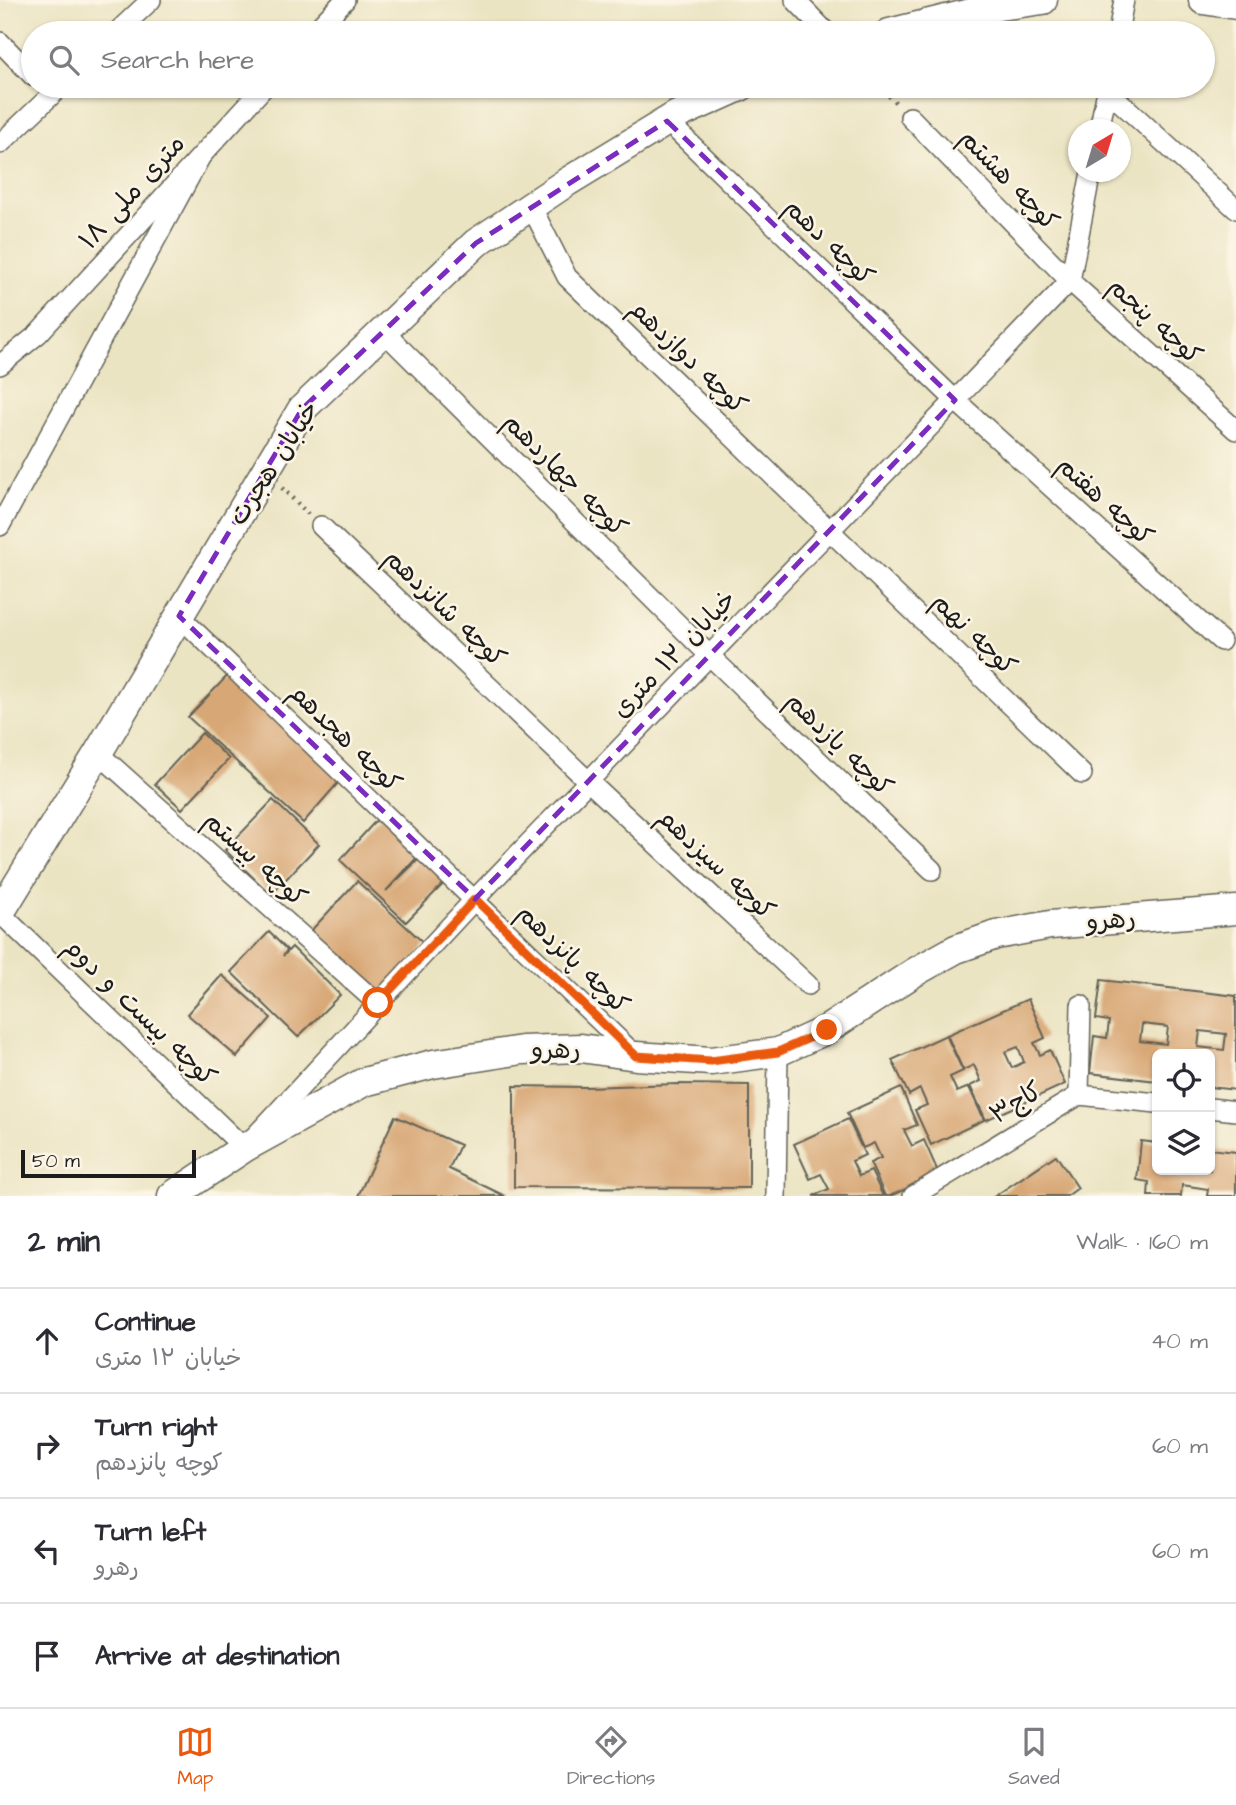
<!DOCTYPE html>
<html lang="en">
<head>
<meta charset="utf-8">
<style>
	:root { --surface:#fff; --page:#f7f7f7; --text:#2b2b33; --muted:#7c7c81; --line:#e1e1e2; --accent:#ea580c }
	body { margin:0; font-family:"Architects Daughter","Playpen Sans Arabic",sans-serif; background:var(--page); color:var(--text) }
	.controls { position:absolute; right:21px; bottom:21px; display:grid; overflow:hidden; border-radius:10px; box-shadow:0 2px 5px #0004 }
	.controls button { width:63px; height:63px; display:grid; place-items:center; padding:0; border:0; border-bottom:2px solid var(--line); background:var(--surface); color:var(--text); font:35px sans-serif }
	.compass { position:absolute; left:1068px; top:119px; width:63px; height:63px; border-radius:50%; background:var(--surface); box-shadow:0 2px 5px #0004; rotate:38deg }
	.scale { position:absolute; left:21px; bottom:18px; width:175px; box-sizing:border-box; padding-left:7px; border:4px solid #1c1c1c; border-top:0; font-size:19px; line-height:24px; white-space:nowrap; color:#1c1c1c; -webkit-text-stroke:5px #fcf5e5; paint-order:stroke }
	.stop { position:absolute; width:21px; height:21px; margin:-16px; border:5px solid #ea580c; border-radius:50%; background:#fff }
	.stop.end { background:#ea580c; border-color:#fff; box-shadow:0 2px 7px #0008 }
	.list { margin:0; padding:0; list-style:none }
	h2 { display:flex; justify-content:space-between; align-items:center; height:91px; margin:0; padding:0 28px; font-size:30px }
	h2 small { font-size:23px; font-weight:400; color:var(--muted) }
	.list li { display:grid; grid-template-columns:46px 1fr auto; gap:21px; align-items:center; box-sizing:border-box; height:105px; padding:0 28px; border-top:2px solid var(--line) }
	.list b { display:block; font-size:26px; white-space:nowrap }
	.list p { margin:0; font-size:23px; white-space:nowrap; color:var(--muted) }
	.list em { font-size:23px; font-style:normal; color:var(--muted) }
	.icon { flex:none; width:38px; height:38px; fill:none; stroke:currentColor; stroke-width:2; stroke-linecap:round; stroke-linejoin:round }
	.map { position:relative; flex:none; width:1236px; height:1196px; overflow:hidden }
	.search { position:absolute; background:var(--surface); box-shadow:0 2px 5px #0004; left:21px; right:21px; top:21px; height:77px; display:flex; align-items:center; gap:18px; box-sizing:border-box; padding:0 24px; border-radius:38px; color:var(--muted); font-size:26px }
	.sheet { height:511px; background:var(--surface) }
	nav { display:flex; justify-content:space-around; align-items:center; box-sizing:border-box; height:98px; border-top:2px solid var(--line); background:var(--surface); font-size:19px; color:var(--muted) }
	nav a { display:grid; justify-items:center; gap:4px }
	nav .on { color:var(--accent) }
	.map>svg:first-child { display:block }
	.building { fill:#d8a776; fill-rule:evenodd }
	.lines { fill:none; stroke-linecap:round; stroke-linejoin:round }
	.street-casing { stroke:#646256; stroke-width:22 }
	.secondary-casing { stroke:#646256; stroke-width:31 }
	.path { stroke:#646256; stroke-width:4.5; stroke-dasharray:2 5; stroke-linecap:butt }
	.street { stroke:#fff; stroke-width:19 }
	.secondary { stroke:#fff; stroke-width:28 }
	.route { stroke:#ea580c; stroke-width:9 }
	.marked { fill:none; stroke:#7b2cbf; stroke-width:5; stroke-dasharray:14 9; stroke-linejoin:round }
	.labels { text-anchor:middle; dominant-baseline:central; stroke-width:5; stroke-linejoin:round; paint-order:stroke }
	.street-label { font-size:26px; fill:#1c1c1c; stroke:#fcf5e5 }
</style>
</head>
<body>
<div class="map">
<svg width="1236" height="1196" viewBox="0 0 1236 1196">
	<rect width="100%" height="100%" fill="#fcf5e5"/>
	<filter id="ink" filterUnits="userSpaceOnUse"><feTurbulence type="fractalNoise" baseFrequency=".0143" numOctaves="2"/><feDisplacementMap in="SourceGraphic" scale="14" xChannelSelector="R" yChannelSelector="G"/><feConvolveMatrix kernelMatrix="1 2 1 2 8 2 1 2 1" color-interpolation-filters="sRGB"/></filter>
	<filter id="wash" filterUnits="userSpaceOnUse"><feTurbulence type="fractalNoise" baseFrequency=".00686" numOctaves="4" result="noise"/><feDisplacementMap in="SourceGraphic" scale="28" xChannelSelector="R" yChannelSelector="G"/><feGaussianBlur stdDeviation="1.57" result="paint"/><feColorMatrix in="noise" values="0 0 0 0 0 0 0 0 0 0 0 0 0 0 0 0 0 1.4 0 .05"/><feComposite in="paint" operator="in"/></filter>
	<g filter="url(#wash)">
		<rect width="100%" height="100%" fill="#ebe4c3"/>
		<g id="blocks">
			<g class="building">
				<path d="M 232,671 L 344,776 L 303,823 L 188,717 Z"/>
				<path d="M 202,733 L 229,759 L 182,809 L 155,784 Z"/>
				<path d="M 273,800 L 319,844 L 271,895 L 225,850 Z"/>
				<path d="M 383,813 L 423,851 L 386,891 L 425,853 L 450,877 L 406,922 L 340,860 Z"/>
				<path d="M 357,881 L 426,945 L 377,998 L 308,934 Z"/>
				<path d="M 269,932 L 287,950 L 283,956 L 292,947 L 340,995 L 298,1037 L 231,972 Z"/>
				<path d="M 222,975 L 271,1018 L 237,1057 L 187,1014 Z"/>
				<path d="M 1101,980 L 1236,996 L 1236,1090 L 1210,1087 L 1210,1054 L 1157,1054 L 1157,1081 L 1090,1073 L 1094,1036 L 1107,1038 L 1109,1021 L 1096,1019 ZM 1142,1024 L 1168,1027 L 1166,1044 L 1140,1041 ZM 1200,1031 L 1226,1034 L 1224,1050 L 1198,1047 Z"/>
				<path d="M 1028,999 L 1045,1038 L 1034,1043 L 1040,1055 L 1050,1050 L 1065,1084 L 986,1120 L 970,1086 L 981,1081 L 974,1065 L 963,1070 L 947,1035 ZM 1018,1047 L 1024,1062 L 1012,1068 L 1005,1052 Z"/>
				<path d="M 946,1035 L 963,1071 L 950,1077 L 957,1092 L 969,1087 L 984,1120 L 931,1145 L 915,1110 L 927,1105 L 920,1089 L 909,1095 L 892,1060 Z"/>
				<path d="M 679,1084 L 749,1085 L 749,1188 L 514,1187 L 514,1086 L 585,1087 Z"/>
				<path d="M 901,1088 L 917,1125 L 904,1130 L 912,1146 L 924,1140 L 939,1174 L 890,1196 L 885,1196 L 870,1163 L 881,1158 L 874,1143 L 863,1148 L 847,1113 Z"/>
				<path d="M 395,1116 L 460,1145 L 449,1169 L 505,1196 L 358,1196 Z"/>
				<path d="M 848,1119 L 865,1155 L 852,1161 L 859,1176 L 871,1171 L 883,1196 L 813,1196 L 829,1189 L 821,1174 L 810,1179 L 794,1144 Z"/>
				<path d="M 1141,1141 L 1157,1143 L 1157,1170 L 1210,1170 L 1210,1149 L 1236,1152 L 1236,1196 L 1207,1196 L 1208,1189 L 1182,1185 L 1181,1196 L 1148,1196 L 1149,1182 L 1137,1180 Z"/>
				<path d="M 1056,1155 L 1078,1188 L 1067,1196 L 995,1196 Z"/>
			</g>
		</g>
	</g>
	<g filter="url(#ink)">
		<use href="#blocks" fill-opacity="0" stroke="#646256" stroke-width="2"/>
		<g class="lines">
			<defs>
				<g id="street">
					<path d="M 795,0 L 827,33"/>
					<path d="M 116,33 L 151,0"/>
					<path d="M 313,33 L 345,0"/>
					<path d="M 1118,33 L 1124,0"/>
					<path d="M 0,42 L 33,76"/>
					<path d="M 1107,90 L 1236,209"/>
					<path d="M 910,117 L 1070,281 L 1236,430"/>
					<path d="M 667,121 L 955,400 L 1221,641"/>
					<path d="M 1099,130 L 1108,86"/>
					<path d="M 0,144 L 61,86"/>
					<path d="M 531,206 L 567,277 L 1082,774"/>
					<path d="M 384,332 L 709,655 L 932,870"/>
					<path d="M 0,365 L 38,334 L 265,86"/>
					<path d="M 0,526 L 201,156"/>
					<path d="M 321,526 L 588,781 L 808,985"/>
					<path d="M 179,616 L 636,1056"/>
					<path d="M 98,753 L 378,1004"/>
					<path d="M 0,913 L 244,1148 L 475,899 L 1070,281 L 1091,172"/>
					<path d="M 1079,1095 L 1081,1005"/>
					<path d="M 1210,1108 L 1236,1111"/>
					<path d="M 776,1196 L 778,1052"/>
					<path d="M 913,1196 L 1079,1095 L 1157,1103"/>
				</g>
				<g id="secondary">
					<path d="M 1203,0 L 1236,5"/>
					<path d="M 889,33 L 999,6 L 1043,0"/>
					<path d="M 0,913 L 98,753 L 302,409 L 476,243 L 567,182 L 677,115 L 742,86"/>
					<path d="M 172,1196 L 244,1148 L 364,1082 L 433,1064 L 522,1050 L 581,1048 L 636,1056 L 711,1061 L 778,1052 L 826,1030 L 915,972 L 956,949 L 996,935 L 1050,925 L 1236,910"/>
				</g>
			</defs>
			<use href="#street" class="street-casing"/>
			<use href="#secondary" class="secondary-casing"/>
			<g class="path">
				<path d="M 879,86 L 897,104"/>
				<path d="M 282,488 L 308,514"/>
			</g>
			<use href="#street" class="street"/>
			<use href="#secondary" class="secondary"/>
		</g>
	</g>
	<g class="lines" filter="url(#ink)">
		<path class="route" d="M 378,1003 L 475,899 L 636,1056 L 711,1061 L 778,1052 L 827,1030"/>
	</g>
	<path class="marked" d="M 667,121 L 955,400 L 475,899 L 179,616 L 302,409 L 476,243 Z"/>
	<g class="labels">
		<g class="street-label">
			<text transform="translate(1009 180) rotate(46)">کوچه هشتم</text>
			<text transform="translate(132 192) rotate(-48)">۱۸ متری ملی</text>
			<text transform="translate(829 242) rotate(44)">کوچه دهم</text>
			<text transform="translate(1155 321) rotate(42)">کوچه پنجم</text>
			<text transform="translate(688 357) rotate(44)">کوچه دوازدهم</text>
			<text transform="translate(274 463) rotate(-57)">خیابان هجرت</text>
			<text transform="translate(565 475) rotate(45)">کوچه چهاردهم</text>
			<text transform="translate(1105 501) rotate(42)">کوچه هفتم</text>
			<text transform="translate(445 608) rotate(44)">کوچه شانزدهم</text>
			<text transform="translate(974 634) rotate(44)">کوچه نهم</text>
			<text transform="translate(674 654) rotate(-46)">خیابان ۱۲ متری</text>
			<text transform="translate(345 738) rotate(44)">کوچه هجدهم</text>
			<text transform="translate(839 744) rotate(44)">کوچه یازدهم</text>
			<text transform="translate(255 859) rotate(42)">کوچه بیستم</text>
			<text transform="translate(716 864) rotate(43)">کوچه سیزدهم</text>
			<text transform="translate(1111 920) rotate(-5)">رهرو</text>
			<text transform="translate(573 959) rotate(44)">کوچه پانزدهم</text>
			<text transform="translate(140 1012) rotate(44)">کوچه بیست و دوم</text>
			<text x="556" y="1050">رهرو</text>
			<text transform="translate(1016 1103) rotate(-31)">کاج۳</text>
		</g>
	</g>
</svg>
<div class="controls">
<button><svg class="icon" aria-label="locate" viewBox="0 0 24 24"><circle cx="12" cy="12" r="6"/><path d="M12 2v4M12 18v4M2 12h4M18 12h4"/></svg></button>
<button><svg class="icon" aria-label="layers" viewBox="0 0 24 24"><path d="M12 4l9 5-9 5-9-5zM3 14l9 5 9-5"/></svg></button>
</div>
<svg class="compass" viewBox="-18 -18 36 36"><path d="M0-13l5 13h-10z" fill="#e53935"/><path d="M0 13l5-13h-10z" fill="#7c7c81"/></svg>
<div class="scale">50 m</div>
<div class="stop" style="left:378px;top:1003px"></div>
<div class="stop end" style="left:827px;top:1030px"></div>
<div class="search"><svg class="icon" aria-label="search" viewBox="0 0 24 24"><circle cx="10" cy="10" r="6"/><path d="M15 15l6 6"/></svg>Search here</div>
</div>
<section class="sheet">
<h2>2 min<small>Walk · 160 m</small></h2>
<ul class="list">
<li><svg class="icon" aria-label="ahead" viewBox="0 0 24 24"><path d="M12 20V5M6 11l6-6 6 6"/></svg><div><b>Continue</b><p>خیابان ۱۲ متری</p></div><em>40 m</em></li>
<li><svg class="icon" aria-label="right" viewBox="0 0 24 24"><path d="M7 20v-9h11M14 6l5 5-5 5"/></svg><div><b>Turn right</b><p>کوچه پانزدهم</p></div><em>60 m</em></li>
<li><svg class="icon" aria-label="left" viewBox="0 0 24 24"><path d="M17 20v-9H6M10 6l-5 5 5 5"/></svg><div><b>Turn left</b><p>رهرو</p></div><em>60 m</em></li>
<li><svg class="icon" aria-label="arrive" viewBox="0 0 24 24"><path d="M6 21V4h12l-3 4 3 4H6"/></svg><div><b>Arrive at destination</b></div></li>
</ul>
</section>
<nav>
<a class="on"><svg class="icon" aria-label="map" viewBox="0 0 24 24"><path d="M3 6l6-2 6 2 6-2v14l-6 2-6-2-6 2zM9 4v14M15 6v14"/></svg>Map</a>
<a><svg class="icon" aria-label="directions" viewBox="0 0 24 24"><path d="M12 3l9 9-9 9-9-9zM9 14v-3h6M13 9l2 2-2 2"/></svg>Directions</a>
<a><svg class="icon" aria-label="saved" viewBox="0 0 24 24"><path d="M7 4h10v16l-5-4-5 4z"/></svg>Saved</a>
</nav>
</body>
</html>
